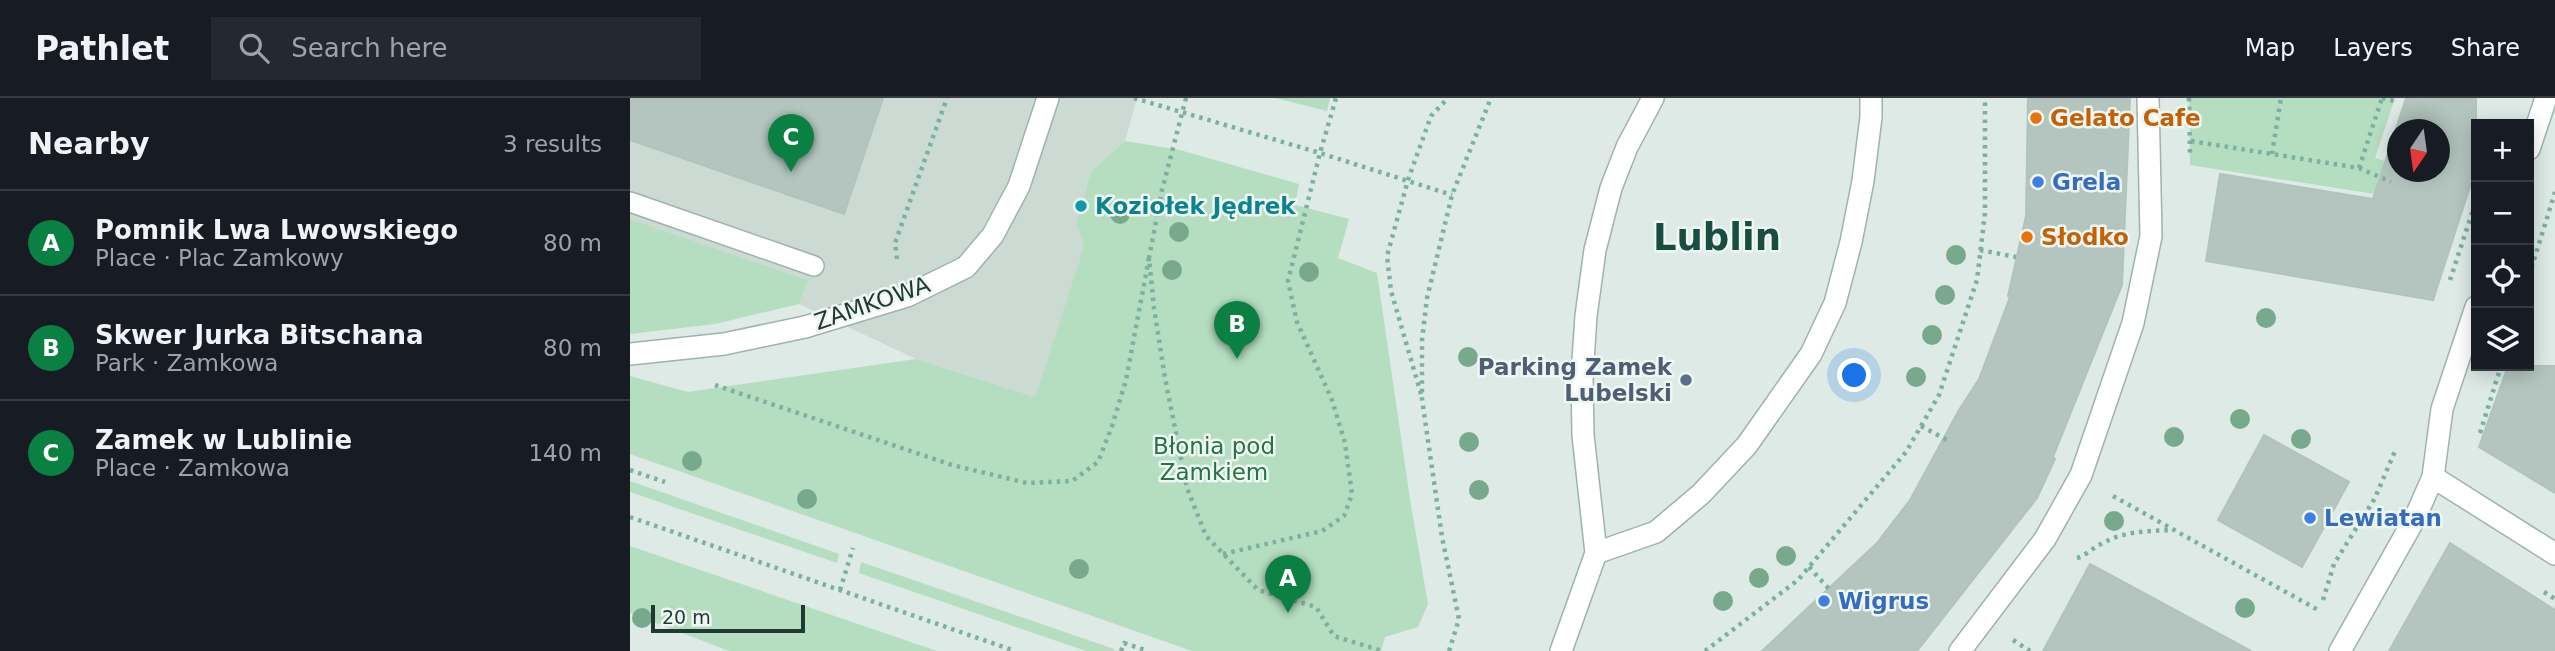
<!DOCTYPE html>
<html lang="en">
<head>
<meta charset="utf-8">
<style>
	:root { --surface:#171b24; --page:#242831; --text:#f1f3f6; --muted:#9ea1a6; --line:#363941; --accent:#0b8043 }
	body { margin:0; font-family:"DejaVu Sans",sans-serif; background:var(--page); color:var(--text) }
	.controls { position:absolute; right:21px; top:21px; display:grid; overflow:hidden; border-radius:0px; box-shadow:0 4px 18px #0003 }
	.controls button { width:63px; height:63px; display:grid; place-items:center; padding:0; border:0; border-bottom:2px solid var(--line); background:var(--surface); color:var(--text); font:35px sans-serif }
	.compass { position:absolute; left:1757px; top:21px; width:63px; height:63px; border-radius:50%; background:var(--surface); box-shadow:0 4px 18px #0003; rotate:193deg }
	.scale { position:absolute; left:21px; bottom:18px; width:154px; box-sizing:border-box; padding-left:7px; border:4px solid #1e3a33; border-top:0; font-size:19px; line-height:24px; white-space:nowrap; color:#1e3a33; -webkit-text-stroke:5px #eef7f2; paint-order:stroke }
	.you { position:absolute; left:1225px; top:278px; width:24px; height:24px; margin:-18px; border:5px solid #fff; border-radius:50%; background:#1a73e8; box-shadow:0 0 0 10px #1a73e833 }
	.badge { display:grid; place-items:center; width:46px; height:46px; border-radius:50%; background:var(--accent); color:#fff; font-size:23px; font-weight:700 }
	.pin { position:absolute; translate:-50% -58px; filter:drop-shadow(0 2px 4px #0008) }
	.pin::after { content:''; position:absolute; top:37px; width:24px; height:21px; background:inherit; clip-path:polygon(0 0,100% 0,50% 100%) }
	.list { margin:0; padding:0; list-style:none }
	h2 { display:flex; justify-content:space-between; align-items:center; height:91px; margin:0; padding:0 28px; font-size:30px }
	h2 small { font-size:23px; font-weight:400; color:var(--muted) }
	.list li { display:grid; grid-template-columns:46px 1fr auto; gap:21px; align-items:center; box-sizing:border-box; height:105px; padding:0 28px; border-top:2px solid var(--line) }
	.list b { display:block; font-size:26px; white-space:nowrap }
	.list p { margin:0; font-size:23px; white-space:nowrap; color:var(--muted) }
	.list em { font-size:23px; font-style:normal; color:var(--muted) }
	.icon { flex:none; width:38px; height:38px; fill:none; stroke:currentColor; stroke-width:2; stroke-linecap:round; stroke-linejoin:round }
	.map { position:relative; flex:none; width:1925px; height:553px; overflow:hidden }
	header { display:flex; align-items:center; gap:42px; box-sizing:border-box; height:98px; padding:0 35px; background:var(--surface); border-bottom:2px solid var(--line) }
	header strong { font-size:33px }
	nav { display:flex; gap:38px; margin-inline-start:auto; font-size:24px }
	.search { width:490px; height:63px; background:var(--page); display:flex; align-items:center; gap:18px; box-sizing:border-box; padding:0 24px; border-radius:0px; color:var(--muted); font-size:26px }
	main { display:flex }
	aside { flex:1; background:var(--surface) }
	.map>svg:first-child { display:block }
	.built { fill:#ccdad4 }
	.green { fill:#b5ddc0 }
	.building { fill:#b3c5be; stroke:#b0c4bc; stroke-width:2; fill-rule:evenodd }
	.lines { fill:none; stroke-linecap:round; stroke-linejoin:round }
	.service-casing { stroke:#a0b2ac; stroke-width:22 }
	.pedestrian-casing { stroke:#a0b2ac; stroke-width:24 }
	.minor-casing { stroke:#a0b2ac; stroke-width:24 }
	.path { stroke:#7cb0a0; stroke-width:4.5; stroke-dasharray:3.5 5; stroke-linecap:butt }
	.service { stroke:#fff; stroke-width:19 }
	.pedestrian { stroke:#fff; stroke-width:21 }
	.minor { stroke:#fff; stroke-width:21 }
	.tree { fill:#79a98d }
	.food-dot { fill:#e8710a; stroke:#eef7f2; stroke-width:2.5 }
	.shop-dot { fill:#3f7fe0; stroke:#eef7f2; stroke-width:2.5 }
	.culture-dot { fill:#0f9aa8; stroke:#eef7f2; stroke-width:2.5 }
	.service-dot { fill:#5c6f8a; stroke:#eef7f2; stroke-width:2.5 }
	.labels { text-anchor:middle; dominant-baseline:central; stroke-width:5; stroke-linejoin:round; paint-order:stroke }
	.food-label { font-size:23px; font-weight:bold; fill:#c56008; stroke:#eef7f2; text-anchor:start }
	.shop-label { font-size:23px; font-weight:bold; fill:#366cbe; stroke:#eef7f2; text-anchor:start }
	.culture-label { font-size:23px; font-weight:bold; fill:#0d838f; stroke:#eef7f2; text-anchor:start }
	.street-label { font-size:23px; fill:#1e3a33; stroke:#eef7f2 }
	.service-label { font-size:23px; font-weight:bold; fill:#4e5e75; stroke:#eef7f2; text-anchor:end }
	.park-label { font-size:23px; fill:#277345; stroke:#eef7f2 }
	.town-label { font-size:37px; font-weight:bold; fill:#1a4d41; stroke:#eef7f2 }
</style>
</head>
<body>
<header>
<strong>Pathlet</strong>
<div class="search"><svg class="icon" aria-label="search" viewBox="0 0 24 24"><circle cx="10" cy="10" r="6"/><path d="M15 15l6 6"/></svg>Search here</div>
<nav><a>Map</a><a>Layers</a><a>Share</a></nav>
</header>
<main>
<aside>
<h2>Nearby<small>3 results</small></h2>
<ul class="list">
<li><span class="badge">A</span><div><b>Pomnik Lwa Lwowskiego</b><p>Place · Plac Zamkowy</p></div><em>80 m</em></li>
<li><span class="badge">B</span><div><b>Skwer Jurka Bitschana</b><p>Park · Zamkowa</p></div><em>80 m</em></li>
<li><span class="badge">C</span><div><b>Zamek w Lublinie</b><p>Place · Zamkowa</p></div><em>140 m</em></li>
</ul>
</aside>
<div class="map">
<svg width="1925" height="553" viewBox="0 0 1925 553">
	<rect width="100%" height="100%" fill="#ddeae5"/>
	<path class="built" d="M 0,0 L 507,0 L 495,43 L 461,73 L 446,126 L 454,148 L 405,299 L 286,261 L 169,206 L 178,182 L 0,121 Z"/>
	<g class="green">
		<path d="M 645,0 L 700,0 L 697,13 Z"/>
		<path d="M 1559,0 L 1765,0 L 1745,60 L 1766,67 L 1757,98 L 1560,67 Z"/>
		<path d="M 495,43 L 550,52 L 669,86 L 665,107 L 719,121 L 708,160 L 747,175 L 780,401 L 798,506 L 788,529 L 755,539 L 751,553 L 562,553 L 0,356 L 0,278 L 58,294 L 286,261 L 405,299 L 454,148 L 446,126 L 461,73 Z"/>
		<path d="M 0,121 L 178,182 L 169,206 L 85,226 L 0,236 Z"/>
		<path d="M 0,383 L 209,456 L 207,465 L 0,394 Z"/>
		<path d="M 0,448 L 307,553 L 99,553 L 0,515 Z"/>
		<path d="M 231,464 L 484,551 L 484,553 L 456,553 L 229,475 Z"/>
	</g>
	<g class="building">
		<path d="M 0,0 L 253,0 L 214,116 L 0,42 Z"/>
		<path d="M 1398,0 L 1500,0 L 1492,187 L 1423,359 L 1425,361 L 1407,400 L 1287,553 L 1132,553 L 1247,445 L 1280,402 L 1329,312 L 1349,281 L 1380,199 L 1378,198 L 1396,118 Z"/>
		<path d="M 1776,0 L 1846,0 L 1846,70 L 1803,202 L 1576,163 L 1590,76 L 1743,101 ZM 1768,32 L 1810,32 L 1810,74 L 1768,74 Z"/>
		<path d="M 1878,268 L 1925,268 L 1925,395 L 1849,349 Z"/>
		<path d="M 1634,337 L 1719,384 L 1672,469 L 1588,422 Z"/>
		<path d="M 1820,445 L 1925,512 L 1925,553 L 1759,553 Z"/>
		<path d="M 1460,466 L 1621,553 L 1413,553 Z"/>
	</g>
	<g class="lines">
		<defs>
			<path id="service" d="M 0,104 L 184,168"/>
			<path id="pedestrian" d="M 175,229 L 277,198 L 336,169 L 363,137 L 389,88 L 418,0"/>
			<g id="minor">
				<path d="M 1899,51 L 1916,0"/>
				<path d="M 0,256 L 94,246 L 175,229"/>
				<path d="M 1803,379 L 1925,456"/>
				<path d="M 966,455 L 1026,434 L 1071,396 L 1117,347 L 1181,256 L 1205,205 L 1221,144 L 1233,83 L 1241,19 L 1241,0"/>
				<path d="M 931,553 L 966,455 L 953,337 L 952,278 L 956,218 L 965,152 L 981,90 L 997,49 L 1023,0"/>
				<path d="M 1330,553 L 1415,441 L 1451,377 L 1503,225 L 1521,138 L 1518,0"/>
				<path d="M 1710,553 L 1785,420 L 1803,379 L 1812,311 L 1846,209"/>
			</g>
		</defs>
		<use href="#service" class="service-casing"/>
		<use href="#pedestrian" class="pedestrian-casing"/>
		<use href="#minor" class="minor-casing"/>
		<g class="path">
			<path d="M 504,0 L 690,55 L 822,97"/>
			<path d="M 556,0 L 532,92 L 519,160 L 524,210 L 535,280 L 557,390 L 576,438 L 628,492 L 686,509 L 704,538 L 752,553"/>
			<path d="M 1559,0 L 1560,55"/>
			<path d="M 1752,0 L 1764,3"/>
			<path d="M 1561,43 L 1729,70 L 1761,84"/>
			<path d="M 1642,56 L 1651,0"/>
			<path d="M 1729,70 L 1752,0"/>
			<path d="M 1350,152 L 1386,159"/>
			<path d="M 267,161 L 265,145 L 317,0"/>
			<path d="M 1899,178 L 1925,94"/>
			<path d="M 1820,182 L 1846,103"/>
			<path d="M 85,287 L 322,367 L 397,385 L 442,383 L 468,364 L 482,328 L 496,282 L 519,160"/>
			<path d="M 791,296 L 761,193 L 757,158 L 778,82 L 801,18 L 818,0"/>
			<path d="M 1291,328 L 1317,342"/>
			<path d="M 1850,335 L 1871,268"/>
			<path d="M 0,372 L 35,384"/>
			<path d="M 1483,398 L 1690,513"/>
			<path d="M 0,419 L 385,553"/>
			<path d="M 593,456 L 692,433 L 714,418 L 722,396 L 715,345 L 702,302 L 667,224 L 658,183 L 690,55 L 706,0"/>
			<path d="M 1447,460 C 1456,458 1462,450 1471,446 C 1494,433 1517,433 1543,432"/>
			<path d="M 1179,469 L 1200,492"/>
			<path d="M 210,492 L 223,450"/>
			<path d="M 1914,494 L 1925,501"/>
			<path d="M 1693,502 L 1704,466 L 1745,400 L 1765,353"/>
			<path d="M 1383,542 L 1400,553"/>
			<path d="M 491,553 L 494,545 L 518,553"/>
			<path d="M 819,553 L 829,521 L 812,439 L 792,301 L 792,242 L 797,200 L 822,97 L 861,0"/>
			<path d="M 1075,553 L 1168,482 L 1276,354 L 1309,297 L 1347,182 L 1355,115 L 1355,0"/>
		</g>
		<use href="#service" class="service"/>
		<use href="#pedestrian" class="pedestrian"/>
		<use href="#minor" class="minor"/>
	</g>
	<g class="tree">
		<circle cx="490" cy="116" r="10"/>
		<circle cx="549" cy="134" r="10"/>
		<circle cx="1326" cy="157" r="10"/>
		<circle cx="542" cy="172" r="10"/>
		<circle cx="679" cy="174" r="10"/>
		<circle cx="1315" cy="197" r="10"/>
		<circle cx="1636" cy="220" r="10"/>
		<circle cx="1302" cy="237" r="10"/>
		<circle cx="838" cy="259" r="10"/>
		<circle cx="1286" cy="279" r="10"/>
		<circle cx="1610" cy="321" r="10"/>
		<circle cx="1544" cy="339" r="10"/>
		<circle cx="1671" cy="341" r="10"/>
		<circle cx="839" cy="344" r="10"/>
		<circle cx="62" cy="363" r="10"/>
		<circle cx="849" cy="392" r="10"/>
		<circle cx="177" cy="401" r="10"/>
		<circle cx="1484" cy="423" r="10"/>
		<circle cx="1156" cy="458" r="10"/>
		<circle cx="449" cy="471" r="10"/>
		<circle cx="1129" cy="480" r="10"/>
		<circle cx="1093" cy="503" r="10"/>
		<circle cx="1615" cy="510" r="10"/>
		<circle cx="12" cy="520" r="10"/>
	</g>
	<g class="food-dot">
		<circle cx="1406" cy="20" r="7"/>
		<circle cx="1397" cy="139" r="7"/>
	</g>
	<g class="shop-dot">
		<circle cx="1408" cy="84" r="7"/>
		<circle cx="1680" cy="420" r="7"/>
		<circle cx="1194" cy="503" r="7"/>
	</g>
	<circle class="culture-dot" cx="451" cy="108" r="7"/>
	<circle class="service-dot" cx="1056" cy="282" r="7"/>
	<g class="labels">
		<g class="food-label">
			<text x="1420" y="20">Gelato Cafe</text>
			<text x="1411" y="139">Słodko</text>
		</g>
		<g class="shop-label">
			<text x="1422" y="84">Grela</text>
			<text x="1694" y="420">Lewiatan</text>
			<text x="1208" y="503">Wigrus</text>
		</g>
		<g class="culture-label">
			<text x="465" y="108">Koziołek Jędrek</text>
		</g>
		<g class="street-label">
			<text transform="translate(242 205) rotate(-19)">ZAMKOWA</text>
		</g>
		<g class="service-label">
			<text x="1042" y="269">Parking Zamek<tspan x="1042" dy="26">Lubelski</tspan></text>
		</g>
		<g class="park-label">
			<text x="584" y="348">Błonia pod<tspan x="584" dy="26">Zamkiem</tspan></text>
		</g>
		<g class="town-label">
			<text x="1087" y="139">Lublin</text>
		</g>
	</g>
</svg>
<div class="controls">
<button>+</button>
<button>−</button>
<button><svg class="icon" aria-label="locate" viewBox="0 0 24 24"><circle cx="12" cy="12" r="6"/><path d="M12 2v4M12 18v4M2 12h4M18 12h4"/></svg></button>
<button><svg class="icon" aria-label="layers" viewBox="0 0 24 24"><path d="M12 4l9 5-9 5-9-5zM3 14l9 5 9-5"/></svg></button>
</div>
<svg class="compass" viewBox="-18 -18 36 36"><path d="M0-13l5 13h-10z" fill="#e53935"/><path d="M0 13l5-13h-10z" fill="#9ea1a6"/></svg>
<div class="scale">20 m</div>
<div class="you"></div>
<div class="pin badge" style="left:658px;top:515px">A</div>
<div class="pin badge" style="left:607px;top:261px">B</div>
<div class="pin badge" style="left:161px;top:74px">C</div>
</div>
</main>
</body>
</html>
